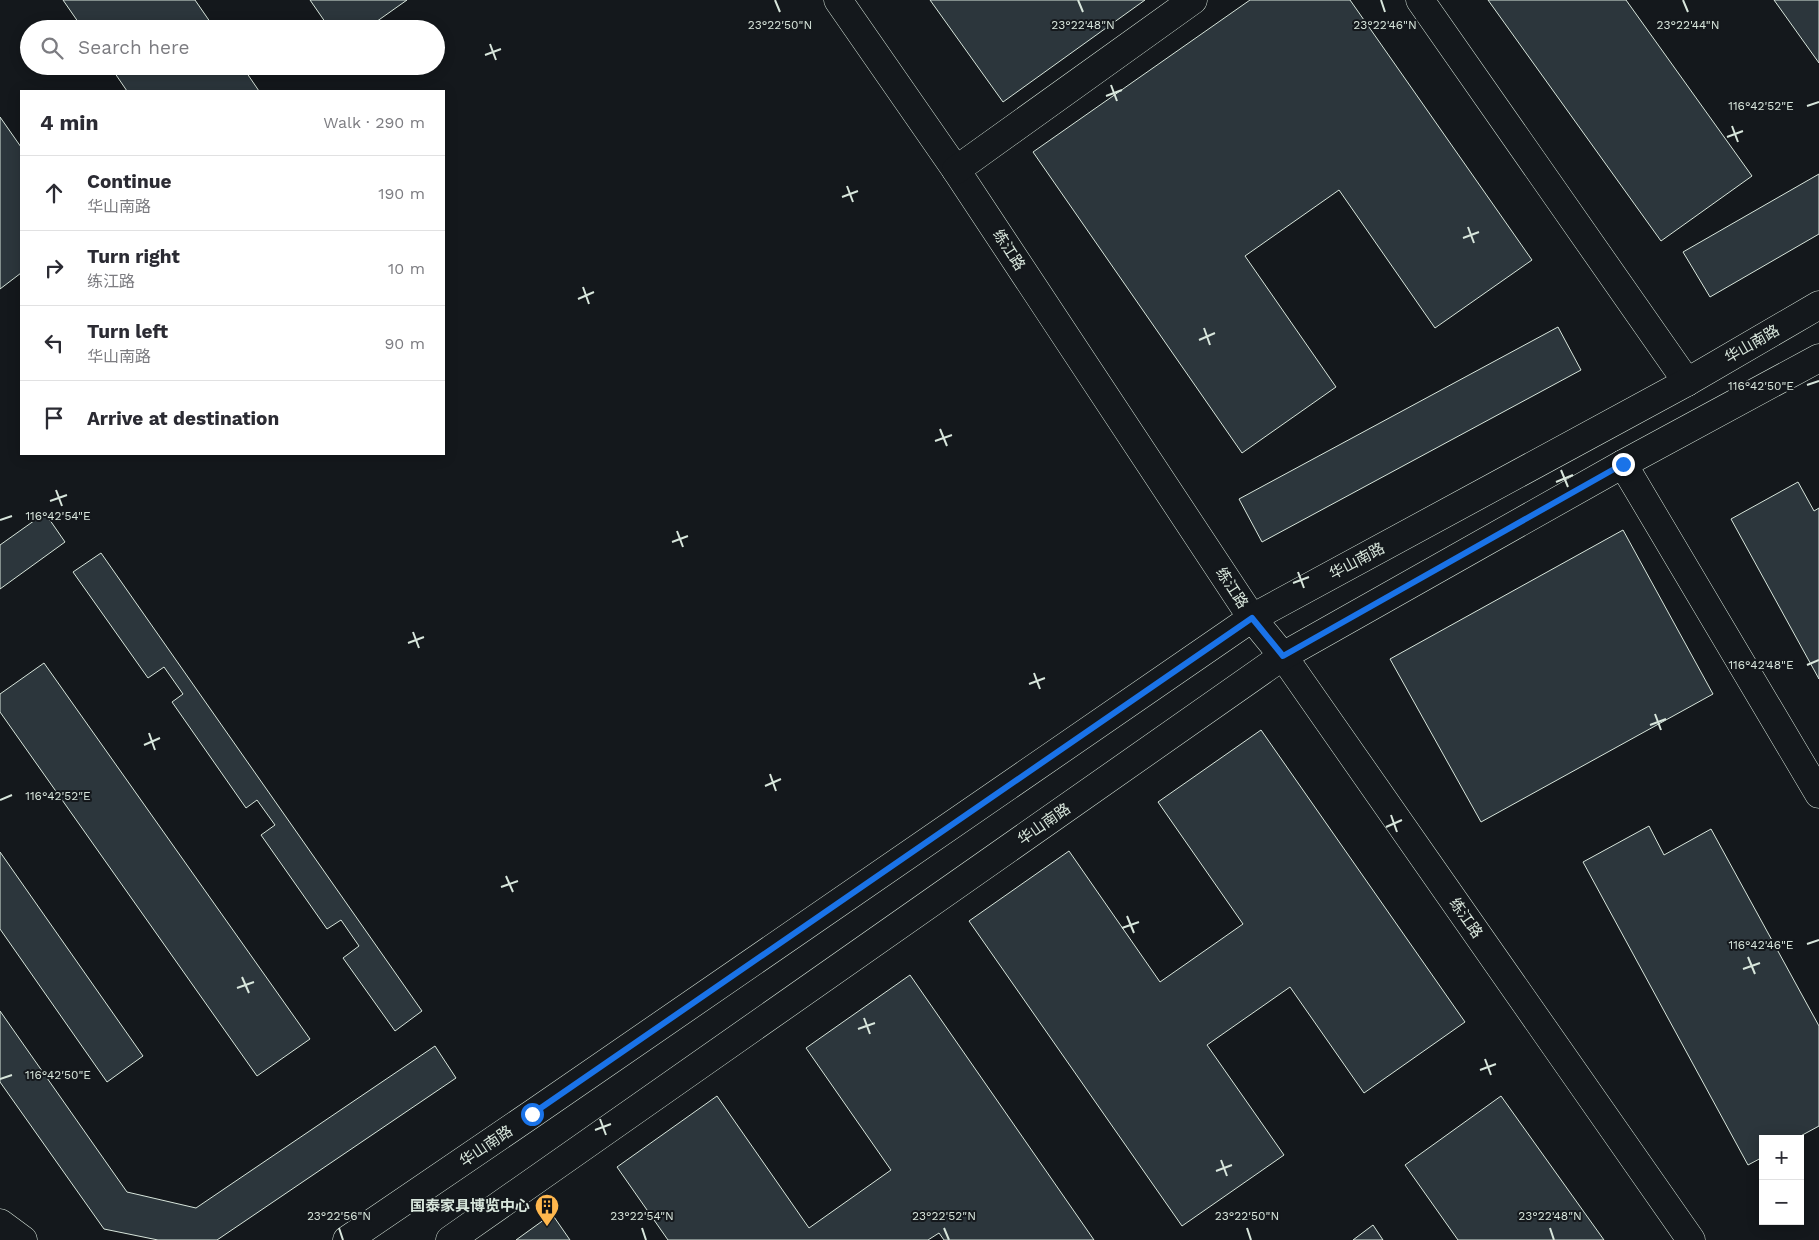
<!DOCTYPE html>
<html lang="en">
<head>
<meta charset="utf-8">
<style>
	:root { --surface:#fff; --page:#f2f2f3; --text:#2b2b33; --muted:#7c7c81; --line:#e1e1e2 }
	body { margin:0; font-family:"Work Sans","Noto Sans SC",sans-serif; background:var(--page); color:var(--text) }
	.controls { position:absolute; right:15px; bottom:15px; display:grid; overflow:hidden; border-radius:0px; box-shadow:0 2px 12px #0003 }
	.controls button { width:45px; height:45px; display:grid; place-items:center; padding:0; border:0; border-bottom:1px solid var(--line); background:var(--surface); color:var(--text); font:25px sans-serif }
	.stop { position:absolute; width:15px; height:15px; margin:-11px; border:4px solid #1a73e8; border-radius:50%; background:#fff }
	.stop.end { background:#1a73e8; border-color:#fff; box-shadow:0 1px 5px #0008 }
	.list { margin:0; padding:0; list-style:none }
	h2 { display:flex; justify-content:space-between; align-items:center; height:65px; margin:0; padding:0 20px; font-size:21px }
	h2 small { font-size:16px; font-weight:400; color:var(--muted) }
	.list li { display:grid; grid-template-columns:32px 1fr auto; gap:15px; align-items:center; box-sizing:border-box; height:75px; padding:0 20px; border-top:1px solid var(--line) }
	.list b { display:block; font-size:19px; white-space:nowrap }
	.list p { margin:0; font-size:16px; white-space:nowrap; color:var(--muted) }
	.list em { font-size:16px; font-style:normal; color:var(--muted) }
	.icon { flex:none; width:28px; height:28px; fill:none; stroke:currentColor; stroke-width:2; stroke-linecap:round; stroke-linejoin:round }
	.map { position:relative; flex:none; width:1819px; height:1240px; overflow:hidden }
	.search { position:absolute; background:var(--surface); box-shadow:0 2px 12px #0003; left:20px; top:20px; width:425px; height:55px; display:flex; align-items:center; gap:12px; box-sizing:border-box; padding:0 18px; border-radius:28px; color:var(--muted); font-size:19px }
	.panel { position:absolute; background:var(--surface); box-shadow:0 2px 12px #0003; left:20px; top:90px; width:425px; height:365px; border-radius:0px }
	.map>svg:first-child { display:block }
	.building { fill:#2c363c; stroke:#d8e6dc }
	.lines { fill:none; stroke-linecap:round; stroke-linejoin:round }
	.street-casing { stroke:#d8e6dc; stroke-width:29 }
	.secondary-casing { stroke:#d8e6dc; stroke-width:29 }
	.highway-casing { stroke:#d8e6dc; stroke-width:29 }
	.street { stroke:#14181c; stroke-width:28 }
	.secondary { stroke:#14181c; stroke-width:28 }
	.highway { stroke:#14181c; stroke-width:28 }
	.route { stroke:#1a73e8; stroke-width:6 }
	.ticks { fill:none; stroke:#d8e6dc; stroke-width:2 }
	.labels { text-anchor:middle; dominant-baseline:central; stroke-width:4; stroke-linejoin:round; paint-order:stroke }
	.street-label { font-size:15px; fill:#d8e6dc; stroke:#14181c }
	.poi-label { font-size:15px; font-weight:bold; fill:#d8e6dc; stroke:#14181c; text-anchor:end }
	.ticks-label { font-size:12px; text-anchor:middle; fill:#d8e6dc; stroke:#14181c; stroke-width:4; stroke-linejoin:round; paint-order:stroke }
</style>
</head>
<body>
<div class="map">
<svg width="1819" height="1240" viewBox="0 0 1819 1240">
	<rect width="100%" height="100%" fill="#14181c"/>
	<g class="building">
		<path d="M 63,0 L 195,0 L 215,29 L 83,29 Z"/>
		<path d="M 310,0 L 407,0 L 366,29 L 330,29 Z"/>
		<path d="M 930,0 L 1145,0 L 1003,102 Z"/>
		<path d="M 1250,0 L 1350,0 L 1532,260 L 1435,328 L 1339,190 L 1245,256 L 1336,387 L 1242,453 L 1033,152 Z"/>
		<path d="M 1488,0 L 1626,0 L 1752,176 L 1661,241 Z"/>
		<path d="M 1774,0 L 1819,0 L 1819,63 Z"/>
		<path d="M 110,66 L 242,66 L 259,91 L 127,91 Z"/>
		<path d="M 0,117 L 21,147 L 21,273 L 0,289 Z"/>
		<path d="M 1819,174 L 1819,234 L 1710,297 L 1683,252 Z"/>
		<path d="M 1558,327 L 1581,370 L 1262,542 L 1239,499 Z"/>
		<path d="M 1798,482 L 1814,511 L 1819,508 L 1819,679 L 1731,519 Z"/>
		<path d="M 45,513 L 65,542 L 0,589 L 0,545 Z"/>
		<path d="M 1623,530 L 1713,694 L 1481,822 L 1390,659 Z"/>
		<path d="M 101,553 L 422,1011 L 395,1031 L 343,958 L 359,946 L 341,920 L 327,929 L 261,835 L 275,825 L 257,800 L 246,808 L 172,702 L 183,694 L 164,667 L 148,678 L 73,572 Z"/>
		<path d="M 44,663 L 310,1039 L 257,1076 L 0,712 L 0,694 Z"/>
		<path d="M 1261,730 L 1465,1022 L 1364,1093 L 1290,987 L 1207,1045 L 1284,1155 L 1182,1226 L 969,921 L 1069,851 L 1160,982 L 1243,924 L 1158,802 Z"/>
		<path d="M 1649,826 L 1664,855 L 1711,829 L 1819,1026 L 1819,1126 L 1795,1139 L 1763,1139 L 1763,1157 L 1748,1165 L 1583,862 Z"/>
		<path d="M 0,852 L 143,1056 L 107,1082 L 0,929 Z"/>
		<path d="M 910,975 L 1094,1240 L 944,1240 L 939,1233 L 928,1240 L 668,1240 L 617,1167 L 717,1096 L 809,1228 L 891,1170 L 806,1048 Z"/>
		<path d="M 0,1011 L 127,1192 L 196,1208 L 435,1046 L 456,1078 L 217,1240 L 158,1240 L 104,1229 L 0,1082 Z"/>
		<path d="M 1501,1096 L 1604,1240 L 1458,1240 L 1405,1165 Z"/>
		<path d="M 552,1214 L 570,1240 L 516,1240 Z"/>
		<path d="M 1373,1225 L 1383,1240 L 1353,1240 Z"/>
	</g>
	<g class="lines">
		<defs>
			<g id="street">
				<path d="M 838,0 L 956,170 L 1252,618 L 1283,656 L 1691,1240"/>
				<path d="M 1420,0 L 1687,382"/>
				<path d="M 956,170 L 1193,0"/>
				<path d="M 1623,464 L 1819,794"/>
			</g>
			<g id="secondary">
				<path d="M 347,1240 L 532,1114 L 1252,618 L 1687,382 L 1819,305"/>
				<path d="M 450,1240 L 1283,656 L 1623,464 L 1819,358"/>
			</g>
			<path id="highway" d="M 0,1223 L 23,1240"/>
		</defs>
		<use href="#street" class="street-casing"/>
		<use href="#secondary" class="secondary-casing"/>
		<use href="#highway" class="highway-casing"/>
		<use href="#street" class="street"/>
		<use href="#secondary" class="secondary"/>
		<use href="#highway" class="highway"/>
	</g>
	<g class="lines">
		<path class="route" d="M 532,1114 L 1252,618 L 1283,656 L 1623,464"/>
	</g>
	<path class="ticks" d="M 775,0 L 780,12M 1078,0 L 1083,12M 1381,0 L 1385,12M 1683,0 L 1688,12M 490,44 L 496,60M 485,55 L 501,49M 1111,85 L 1117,101M 1106,96 L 1122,90M 1807,106 L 1819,102M 1732,126 L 1738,142M 1727,137 L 1743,131M 847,186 L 853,202M 842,197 L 858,191M 1468,227 L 1474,243M 1463,238 L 1479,232M 583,287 L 589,304M 578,299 L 594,292M 1204,328 L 1210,345M 1199,340 L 1215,333M 1807,385 L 1819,381M 940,429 L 947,446M 935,441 L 952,435M 1561,470 L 1568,487M 1556,482 L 1573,475M 56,490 L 62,506M 50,501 L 67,495M 0,520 L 12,516M 677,531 L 683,547M 672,542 L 688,536M 1298,572 L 1304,588M 1293,583 L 1309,577M 413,632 L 419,648M 408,643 L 424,637M 1807,665 L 1819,660M 1034,673 L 1040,689M 1029,684 L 1045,678M 1655,714 L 1661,730M 1650,725 L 1666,719M 149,733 L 155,750M 144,745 L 160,738M 770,774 L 776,791M 765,786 L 781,779M 0,800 L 12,795M 1391,815 L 1397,832M 1386,827 L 1402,820M 506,876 L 513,892M 501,887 L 518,881M 1127,916 L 1134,933M 1122,928 L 1139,922M 1807,944 L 1819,940M 1748,957 L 1755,974M 1743,969 L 1760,963M 242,977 L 249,993M 237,988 L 254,982M 864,1018 L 870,1034M 858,1029 L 875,1023M 1485,1059 L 1491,1075M 1480,1070 L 1496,1064M 0,1079 L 12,1075M 600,1119 L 606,1135M 595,1130 L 611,1124M 1221,1160 L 1227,1176M 1216,1171 L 1232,1165M 339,1228 L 343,1240M 642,1228 L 646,1240M 944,1228 L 949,1240M 1247,1228 L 1251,1240M 1550,1228 L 1554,1240"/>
	<defs>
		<symbol id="building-pin" viewBox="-11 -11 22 30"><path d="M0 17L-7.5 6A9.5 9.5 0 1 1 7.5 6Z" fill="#ffb74d" stroke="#14181c"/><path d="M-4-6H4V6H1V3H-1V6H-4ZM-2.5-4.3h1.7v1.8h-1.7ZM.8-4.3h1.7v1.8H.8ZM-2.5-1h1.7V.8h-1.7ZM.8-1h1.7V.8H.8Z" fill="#111"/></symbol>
	</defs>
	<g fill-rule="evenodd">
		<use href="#building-pin" x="533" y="1192" width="28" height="38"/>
	</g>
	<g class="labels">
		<g class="street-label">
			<text transform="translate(1009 250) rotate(57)">练江路</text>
			<text transform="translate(1752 344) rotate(-30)">华山南路</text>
			<text transform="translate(1357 561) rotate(-28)">华山南路</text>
			<text transform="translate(1232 588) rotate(57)">练江路</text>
			<text transform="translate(1044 824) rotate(-35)">华山南路</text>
			<text transform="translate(1466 918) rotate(55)">练江路</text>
			<text transform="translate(486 1146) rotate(-34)">华山南路</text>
		</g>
		<g class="poi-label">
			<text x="530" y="1206">国泰家具博览中心</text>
		</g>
	</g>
	<g class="ticks-label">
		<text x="1083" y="29">23°22'48"N</text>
		<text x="1385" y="29">23°22'46"N</text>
		<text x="1688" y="29">23°22'44"N</text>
		<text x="780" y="29">23°22'50"N</text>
		<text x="1761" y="110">116°42'52"E</text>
		<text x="1761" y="390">116°42'50"E</text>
		<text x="58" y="520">116°42'54"E</text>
		<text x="1761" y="669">116°42'48"E</text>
		<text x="58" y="800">116°42'52"E</text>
		<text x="1761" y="949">116°42'46"E</text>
		<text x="58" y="1079">116°42'50"E</text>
		<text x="339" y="1220">23°22'56"N</text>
		<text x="642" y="1220">23°22'54"N</text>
		<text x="944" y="1220">23°22'52"N</text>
		<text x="1247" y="1220">23°22'50"N</text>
		<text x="1550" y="1220">23°22'48"N</text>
	</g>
</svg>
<div class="controls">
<button>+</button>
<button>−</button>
</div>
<div class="stop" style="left:532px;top:1114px"></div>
<div class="stop end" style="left:1623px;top:464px"></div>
<div class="search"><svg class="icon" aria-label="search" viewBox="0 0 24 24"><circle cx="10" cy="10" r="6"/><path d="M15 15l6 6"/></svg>Search here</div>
<section class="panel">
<h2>4 min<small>Walk · 290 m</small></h2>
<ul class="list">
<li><svg class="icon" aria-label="ahead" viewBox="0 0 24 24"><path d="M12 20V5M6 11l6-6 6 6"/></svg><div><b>Continue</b><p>华山南路</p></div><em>190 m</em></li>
<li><svg class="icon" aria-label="right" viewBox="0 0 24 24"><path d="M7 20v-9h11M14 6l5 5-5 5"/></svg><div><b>Turn right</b><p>练江路</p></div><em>10 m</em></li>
<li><svg class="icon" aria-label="left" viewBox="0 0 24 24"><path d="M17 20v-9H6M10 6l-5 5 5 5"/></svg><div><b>Turn left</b><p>华山南路</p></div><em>90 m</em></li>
<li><svg class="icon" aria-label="arrive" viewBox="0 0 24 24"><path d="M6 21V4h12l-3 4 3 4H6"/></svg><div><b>Arrive at destination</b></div></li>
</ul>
</section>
</div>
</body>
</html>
